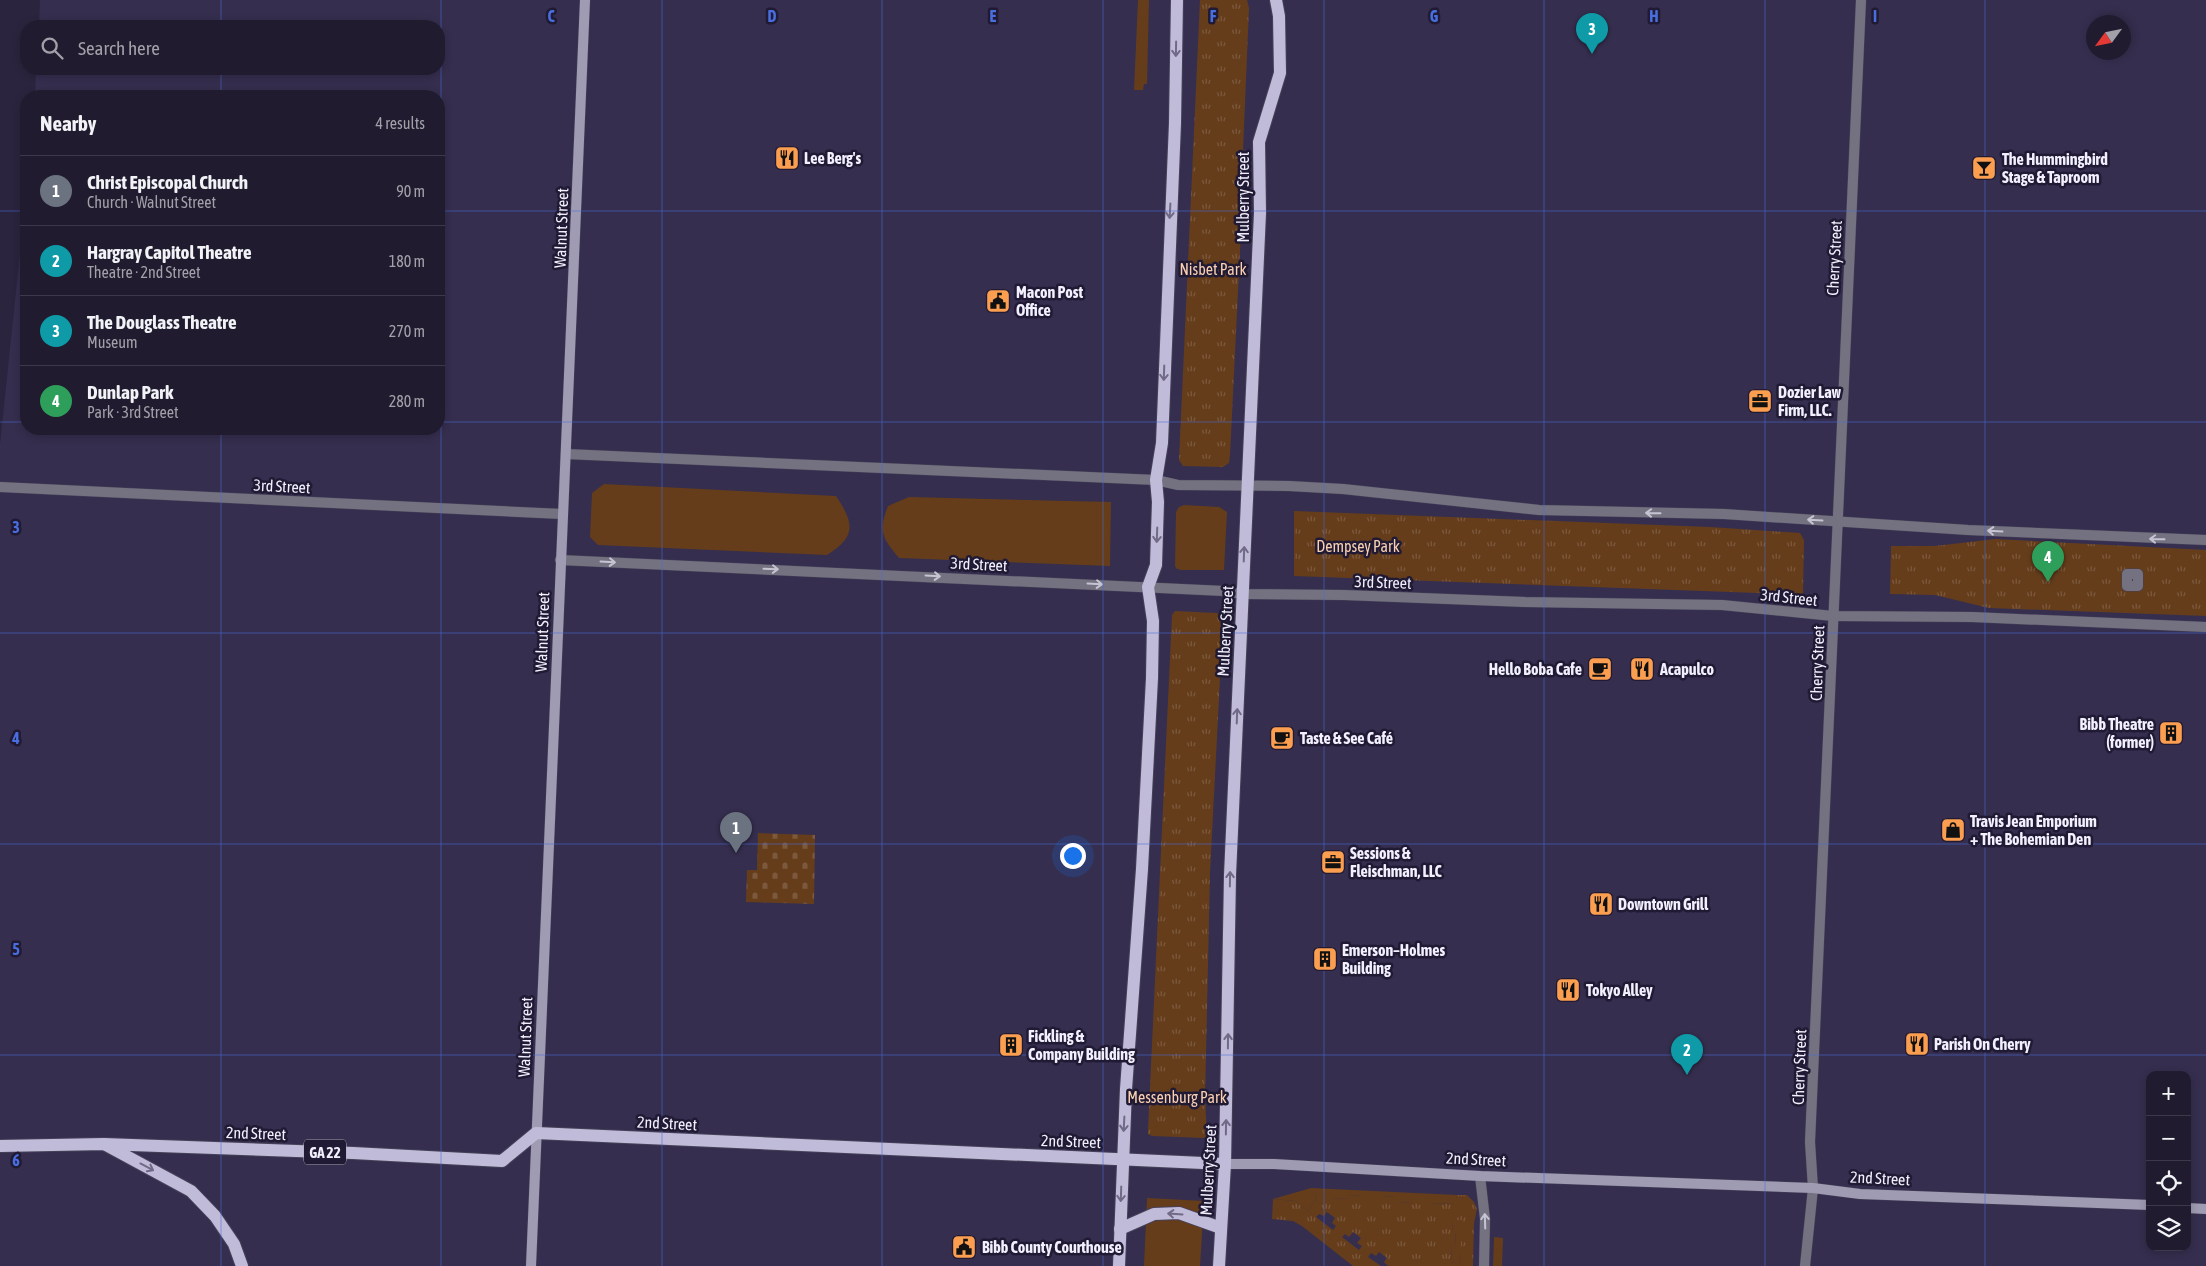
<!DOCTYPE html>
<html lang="en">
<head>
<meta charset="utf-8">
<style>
	:root { --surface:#201b2e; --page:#2d283a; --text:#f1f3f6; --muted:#a2a1aa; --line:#3d394a; --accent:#b45309 }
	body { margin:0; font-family:"Asap Condensed",sans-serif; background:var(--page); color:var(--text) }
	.controls { position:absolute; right:15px; bottom:15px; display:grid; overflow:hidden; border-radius:10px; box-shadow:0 2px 8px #0003 }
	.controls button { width:45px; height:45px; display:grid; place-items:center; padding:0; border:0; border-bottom:1px solid var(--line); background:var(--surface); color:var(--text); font:25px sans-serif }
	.compass { position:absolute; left:2086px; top:15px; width:45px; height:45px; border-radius:50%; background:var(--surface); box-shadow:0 2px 8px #0003; rotate:237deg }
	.you { position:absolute; left:1072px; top:855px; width:18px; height:18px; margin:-12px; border:4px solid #fff; border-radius:50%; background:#1a73e8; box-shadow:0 0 0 8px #1a73e833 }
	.badge { display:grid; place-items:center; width:32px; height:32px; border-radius:50%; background:var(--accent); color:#fff; font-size:16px; font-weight:700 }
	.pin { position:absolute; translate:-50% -41px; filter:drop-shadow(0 1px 2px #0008) }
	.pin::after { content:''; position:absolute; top:26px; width:18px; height:15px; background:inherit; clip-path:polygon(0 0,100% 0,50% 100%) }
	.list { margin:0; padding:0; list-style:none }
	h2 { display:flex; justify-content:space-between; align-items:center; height:65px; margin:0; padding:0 20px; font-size:21px }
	h2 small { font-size:16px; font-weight:400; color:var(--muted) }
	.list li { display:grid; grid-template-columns:32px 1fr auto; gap:15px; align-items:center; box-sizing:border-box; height:70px; padding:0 20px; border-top:1px solid var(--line) }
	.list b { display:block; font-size:19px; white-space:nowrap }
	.list p { margin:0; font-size:16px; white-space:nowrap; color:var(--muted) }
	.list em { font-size:16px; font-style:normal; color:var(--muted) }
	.icon { flex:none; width:28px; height:28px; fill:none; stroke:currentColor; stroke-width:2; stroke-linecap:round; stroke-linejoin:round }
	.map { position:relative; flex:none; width:2206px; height:1266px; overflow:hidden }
	.search { position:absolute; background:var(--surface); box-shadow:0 2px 8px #0003; left:20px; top:20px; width:425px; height:55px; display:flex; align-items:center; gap:12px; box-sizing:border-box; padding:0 18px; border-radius:20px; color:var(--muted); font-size:19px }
	.panel { position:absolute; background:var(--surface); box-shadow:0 2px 8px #0003; left:20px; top:90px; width:425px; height:345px; border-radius:20px }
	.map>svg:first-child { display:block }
	.built { fill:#352e4e; fill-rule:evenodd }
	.green { fill:#653d1b }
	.cemetery { fill:url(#cemetery-stones) }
	.park { fill:url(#park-tufts); fill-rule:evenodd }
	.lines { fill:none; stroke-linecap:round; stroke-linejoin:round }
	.street-casing { stroke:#464159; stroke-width:11 }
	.secondary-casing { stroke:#464159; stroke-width:11 }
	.primary-casing { stroke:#464159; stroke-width:14 }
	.street { stroke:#747280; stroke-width:10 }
	.secondary { stroke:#9f9bb2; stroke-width:10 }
	.primary { stroke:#c0bbd8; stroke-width:12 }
	.oneway { stroke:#706a86 }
	.oneway2 { stroke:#c6c4d2 }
	.grid { fill:none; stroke:#486ee0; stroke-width:1; stroke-opacity:0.55 }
	.labels { text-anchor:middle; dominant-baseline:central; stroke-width:5; stroke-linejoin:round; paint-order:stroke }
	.shield { fill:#201a34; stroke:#b3b0c1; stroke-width:1 }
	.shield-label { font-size:15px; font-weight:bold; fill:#f2f0fe }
	.poi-label { font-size:16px; font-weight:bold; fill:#f2f0fe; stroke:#201a34; text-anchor:start }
	.street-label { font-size:16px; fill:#f2f0fe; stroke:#201a34 }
	.park-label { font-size:16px; fill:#fad0b1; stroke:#201a34 }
	.grid-label { font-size:16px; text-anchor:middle; font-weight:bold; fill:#486ee0; stroke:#201a34; stroke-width:5; stroke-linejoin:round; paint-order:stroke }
</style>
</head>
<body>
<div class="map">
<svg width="2206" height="1266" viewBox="0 0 2206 1266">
	<defs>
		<pattern id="cemetery-stones" width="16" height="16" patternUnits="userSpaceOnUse" patternTransform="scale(1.25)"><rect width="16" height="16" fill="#653d1b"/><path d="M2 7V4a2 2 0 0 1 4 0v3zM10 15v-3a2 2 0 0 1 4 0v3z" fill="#7c593d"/></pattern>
		<pattern id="park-tufts" width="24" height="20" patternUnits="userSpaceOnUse" patternTransform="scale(1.25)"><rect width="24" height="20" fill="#653d1b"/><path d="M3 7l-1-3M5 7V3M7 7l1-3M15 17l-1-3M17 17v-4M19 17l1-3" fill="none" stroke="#7c593d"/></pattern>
	</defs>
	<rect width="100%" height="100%" fill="#2a243e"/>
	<path class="built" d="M 40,0 L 2206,0 L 2206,1266 L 0,1266 L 0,444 L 26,196 L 26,429 L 439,429 L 439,96 L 35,96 L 36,69 L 439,69 L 439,26 L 39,26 ZM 2094,22 L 2124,22 L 2124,52 L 2094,52 ZM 2150,1075 L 2187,1075 L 2187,1247 L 2150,1247 Z"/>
	<g class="green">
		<path d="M 1138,0 L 1149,0 L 1147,84 L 1144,84 L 1143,90 L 1134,90 Z"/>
		<path d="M 604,484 L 836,496 C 854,523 857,536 827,555 L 598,545 L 590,537 L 592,493 Z"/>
		<path d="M 909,497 L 1111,502 L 1110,566 L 899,558 C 882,538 878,531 888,506 Z"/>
		<path d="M 1184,505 L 1219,507 L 1227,512 L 1224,570 L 1181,570 L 1177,569 L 1175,566 L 1176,512 L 1179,507 Z"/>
		<path d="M 1311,1188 L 1457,1195 L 1456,1204 L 1427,1203 L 1427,1198 L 1414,1203 L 1395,1202 L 1395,1197 L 1382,1196 L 1382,1200 L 1362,1200 L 1362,1196 L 1349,1195 L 1349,1199 L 1329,1198 L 1317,1194 L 1316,1199 L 1308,1211 L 1295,1201 L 1273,1199 Z"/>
		<path d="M 1147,1198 L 1204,1201 L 1200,1266 L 1144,1266 Z"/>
		<path d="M 1453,1220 L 1463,1220 L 1460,1266 L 1455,1266 L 1455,1263 L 1451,1262 L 1452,1246 L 1455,1246 L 1456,1231 L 1452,1231 Z"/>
		<path d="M 1494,1237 L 1503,1238 L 1502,1266 L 1493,1266 Z"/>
	</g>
	<path class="cemetery" d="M 758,833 L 815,835 L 814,904 L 746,902 L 747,870 L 757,870 Z"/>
	<g class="park">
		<path d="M 1200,0 L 1247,0 L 1249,8 L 1241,198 L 1239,202 L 1241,230 L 1230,455 L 1229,463 L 1223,467 L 1183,466 L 1179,460 Z"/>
		<path d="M 1294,511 L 1710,527 L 1800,533 L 1804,540 L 1803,595 L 1796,599 L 1758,593 L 1294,576 Z"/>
		<path d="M 1995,539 L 2206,550 L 2206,616 L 1989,608 L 1935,595 L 1890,594 L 1891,546 L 1935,546 Z"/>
		<path d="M 1175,611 L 1216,613 L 1219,614 L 1223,620 L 1210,873 L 1205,1099 L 1207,1136 L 1204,1138 L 1152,1136 L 1148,1134 L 1148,1130 L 1172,615 Z"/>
		<path d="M 1317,1194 L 1329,1194 L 1330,1198 L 1348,1199 L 1349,1195 L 1362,1196 L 1362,1200 L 1381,1200 L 1382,1196 L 1395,1197 L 1395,1202 L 1414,1203 L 1414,1198 L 1427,1198 L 1428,1203 L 1455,1204 L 1457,1195 L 1467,1195 L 1474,1202 L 1477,1209 L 1474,1223 L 1473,1266 L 1460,1266 L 1462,1220 L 1453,1220 L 1452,1231 L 1456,1231 L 1455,1246 L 1452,1246 L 1451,1262 L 1455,1263 L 1455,1266 L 1388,1266 L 1384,1262 L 1387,1258 L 1379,1252 L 1376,1256 L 1371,1253 L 1368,1257 L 1381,1266 L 1353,1266 L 1302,1226 L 1293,1221 L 1272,1219 L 1273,1199 L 1295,1201 L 1308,1211 L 1316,1199 ZM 1327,1212 L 1335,1218 L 1332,1223 L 1336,1226 L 1333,1230 L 1316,1217 L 1319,1214 L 1324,1216 ZM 1353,1232 L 1361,1238 L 1357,1243 L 1362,1246 L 1359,1250 L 1342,1237 L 1345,1234 L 1349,1237 Z"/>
	</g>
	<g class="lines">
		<defs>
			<g id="street">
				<path d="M 566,454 L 1156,480 L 1178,485 L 1289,486 L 1343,489 L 1539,510 L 1724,514 L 1968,530 L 2206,540"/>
				<path d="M 0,487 L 562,514"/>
				<path d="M 560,560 L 1224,591 L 1243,594 L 1344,595 L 1525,602 L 1722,605 L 1833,616 L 1972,617 L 2206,627"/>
				<rect x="2127" y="574" width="11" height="12"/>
				<path d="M 1480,1176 L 1485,1219 L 1484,1266"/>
				<path d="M 1805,1266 L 1813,1188 L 1810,1142 L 1861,0"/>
			</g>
			<g id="secondary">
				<path d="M 1225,1164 L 1274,1164 L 1480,1176 L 1813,1188 L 1860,1194 L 2150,1205"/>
				<path d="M 2187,1208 L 2206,1209"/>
				<path d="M 531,1266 L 585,0"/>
			</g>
			<g id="primary">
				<path d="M 106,1145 L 191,1191 L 215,1216 L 234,1244 L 242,1266"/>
				<path d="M 0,1146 L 104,1144 L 353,1153 L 502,1161 L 536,1133 L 1225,1164"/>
				<path d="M 1120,1229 L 1154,1214 L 1179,1213 L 1221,1228"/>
				<path d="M 1119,1266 L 1126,1089 L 1142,869 L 1152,678 L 1153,621 L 1148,587 L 1156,565 L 1158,502 L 1156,480 L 1162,443 L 1175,123 L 1177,0"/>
				<path d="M 1219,1266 L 1225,1164 L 1230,875 L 1260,213 L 1259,142 L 1280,73 L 1279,16 L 1276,0"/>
			</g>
		</defs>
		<use href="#street" class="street-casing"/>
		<use href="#secondary" class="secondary-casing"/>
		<use href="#primary" class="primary-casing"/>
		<use href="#street" class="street"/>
		<use href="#secondary" class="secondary"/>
		<use href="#primary" class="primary"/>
	</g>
	<defs><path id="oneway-shaft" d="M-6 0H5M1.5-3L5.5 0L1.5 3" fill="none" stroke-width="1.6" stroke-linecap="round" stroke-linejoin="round" transform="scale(1.25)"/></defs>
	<g class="oneway">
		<use href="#oneway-shaft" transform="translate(1176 49) rotate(91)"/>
		<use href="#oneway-shaft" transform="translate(1170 211) rotate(93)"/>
		<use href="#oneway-shaft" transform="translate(1164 373) rotate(92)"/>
		<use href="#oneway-shaft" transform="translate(1157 535) rotate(92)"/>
		<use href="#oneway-shaft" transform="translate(1244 554) rotate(-88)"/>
		<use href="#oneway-shaft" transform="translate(1237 716) rotate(-88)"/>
		<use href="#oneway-shaft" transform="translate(1230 879) rotate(-89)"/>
		<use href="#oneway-shaft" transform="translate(1228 1041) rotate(-89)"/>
		<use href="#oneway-shaft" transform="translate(1124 1124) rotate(93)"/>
		<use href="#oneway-shaft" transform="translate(1226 1127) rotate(-89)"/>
		<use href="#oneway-shaft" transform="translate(147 1167) rotate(28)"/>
		<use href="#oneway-shaft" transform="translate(1121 1194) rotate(92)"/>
		<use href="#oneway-shaft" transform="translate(1175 1214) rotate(-176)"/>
	</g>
	<g class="oneway2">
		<use href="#oneway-shaft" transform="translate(1653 513) rotate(-179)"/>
		<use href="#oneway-shaft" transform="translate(1815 520) rotate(-177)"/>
		<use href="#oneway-shaft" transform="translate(1995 531) rotate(-177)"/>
		<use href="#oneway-shaft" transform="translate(2157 539) rotate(-179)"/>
		<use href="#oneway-shaft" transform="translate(608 562) rotate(3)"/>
		<use href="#oneway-shaft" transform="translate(771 569) rotate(2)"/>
		<use href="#oneway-shaft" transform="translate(933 576) rotate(3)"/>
		<use href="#oneway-shaft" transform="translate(1095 584) rotate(3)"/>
		<use href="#oneway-shaft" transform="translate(1485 1221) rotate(-92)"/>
	</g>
	<path class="grid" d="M 221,0 L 221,26M 441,0 L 441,1266M 662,0 L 662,1266M 882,0 L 882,1266M 1103,0 L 1103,1266M 1324,0 L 1324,1266M 1544,0 L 1544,1266M 1765,0 L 1765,1266M 1985,0 L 1985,1266M 221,69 L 221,96M 0,211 L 26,211M 439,211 L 2206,211M 0,422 L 26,422M 439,422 L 2206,422M 221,429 L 221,1266M 0,633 L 2206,633M 0,844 L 2206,844M 0,1055 L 2206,1055"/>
	<defs>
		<symbol id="restaurant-square" viewBox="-11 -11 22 22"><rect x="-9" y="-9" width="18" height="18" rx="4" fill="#fb9e50" stroke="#201a34"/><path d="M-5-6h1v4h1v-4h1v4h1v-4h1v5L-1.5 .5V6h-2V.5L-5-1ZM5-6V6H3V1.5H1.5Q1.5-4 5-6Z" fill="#111"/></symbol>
		<symbol id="bar-square" viewBox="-11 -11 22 22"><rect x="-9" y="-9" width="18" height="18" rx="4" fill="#fb9e50" stroke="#201a34"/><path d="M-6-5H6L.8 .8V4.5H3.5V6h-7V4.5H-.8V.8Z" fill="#111"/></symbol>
		<symbol id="civic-square" viewBox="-11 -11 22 22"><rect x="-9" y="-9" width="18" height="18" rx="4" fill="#fb9e50" stroke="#201a34"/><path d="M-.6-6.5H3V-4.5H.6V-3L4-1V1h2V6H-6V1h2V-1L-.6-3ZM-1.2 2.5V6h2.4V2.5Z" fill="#111"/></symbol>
		<symbol id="office-square" viewBox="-11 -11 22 22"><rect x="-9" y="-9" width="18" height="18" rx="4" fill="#fb9e50" stroke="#201a34"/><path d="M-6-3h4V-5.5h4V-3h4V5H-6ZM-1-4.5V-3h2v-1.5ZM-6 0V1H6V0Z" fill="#111"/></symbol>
		<symbol id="cafe-square" viewBox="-11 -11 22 22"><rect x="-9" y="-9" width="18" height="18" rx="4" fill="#fb9e50" stroke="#201a34"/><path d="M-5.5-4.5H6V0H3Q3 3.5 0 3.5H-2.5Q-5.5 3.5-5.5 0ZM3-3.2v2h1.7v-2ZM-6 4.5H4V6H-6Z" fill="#111"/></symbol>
		<symbol id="building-square" viewBox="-11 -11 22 22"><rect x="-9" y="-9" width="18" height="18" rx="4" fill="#fb9e50" stroke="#201a34"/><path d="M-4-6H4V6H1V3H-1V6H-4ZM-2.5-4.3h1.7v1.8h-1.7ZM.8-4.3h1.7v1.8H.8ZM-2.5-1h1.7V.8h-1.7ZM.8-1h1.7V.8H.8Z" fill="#111"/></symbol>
		<symbol id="shop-square" viewBox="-11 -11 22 22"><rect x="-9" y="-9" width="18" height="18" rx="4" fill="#fb9e50" stroke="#201a34"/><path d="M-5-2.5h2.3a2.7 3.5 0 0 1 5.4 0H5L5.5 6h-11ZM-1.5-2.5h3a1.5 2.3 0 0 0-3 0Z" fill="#111"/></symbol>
	</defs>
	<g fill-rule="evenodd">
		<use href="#restaurant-square" x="773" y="144" width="28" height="28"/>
		<use href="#bar-square" x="1970" y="154" width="28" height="28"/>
		<use href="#civic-square" x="984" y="287" width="28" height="28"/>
		<use href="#office-square" x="1746" y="387" width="28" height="28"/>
		<use href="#cafe-square" x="1586" y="655" width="28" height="28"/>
		<use href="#restaurant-square" x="1628" y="655" width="28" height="28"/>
		<use href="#building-square" x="2157" y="719" width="28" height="28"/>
		<use href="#cafe-square" x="1268" y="724" width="28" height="28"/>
		<use href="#shop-square" x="1939" y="816" width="28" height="28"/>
		<use href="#office-square" x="1319" y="848" width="28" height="28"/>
		<use href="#restaurant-square" x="1587" y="890" width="28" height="28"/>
		<use href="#building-square" x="1311" y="945" width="28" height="28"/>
		<use href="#restaurant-square" x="1554" y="976" width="28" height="28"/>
		<use href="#restaurant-square" x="1903" y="1030" width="28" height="28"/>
		<use href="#building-square" x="997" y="1031" width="28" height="28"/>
		<use href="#civic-square" x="950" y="1233" width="28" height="28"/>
	</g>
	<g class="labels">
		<rect class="shield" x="304" y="1139.5" width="42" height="25" rx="4"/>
		<g class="shield-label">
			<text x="325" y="1152">GA 22</text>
		</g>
		<g class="poi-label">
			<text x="804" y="158">Lee Berg's</text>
			<text x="2002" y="159">The Hummingbird<tspan x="2002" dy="18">Stage &amp; Taproom</tspan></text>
			<text x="1016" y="292">Macon Post<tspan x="1016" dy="18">Office</tspan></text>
			<text x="1778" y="392">Dozier Law<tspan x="1778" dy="18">Firm, LLC.</tspan></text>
			<text x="1582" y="669" text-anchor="end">Hello Boba Cafe</text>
			<text x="1660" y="669">Acapulco</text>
			<text x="2154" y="724" text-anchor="end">Bibb Theatre<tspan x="2154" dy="18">(former)</tspan></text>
			<text x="1300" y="738">Taste &amp; See Café</text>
			<text x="1970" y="821">Travis Jean Emporium<tspan x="1970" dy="18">+ The Bohemian Den</tspan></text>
			<text x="1350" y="853">Sessions &amp;<tspan x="1350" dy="18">Fleischman, LLC</tspan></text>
			<text x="1618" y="904">Downtown Grill</text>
			<text x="1342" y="950">Emerson–Holmes<tspan x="1342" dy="18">Building</tspan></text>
			<text x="1586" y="990">Tokyo Alley</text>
			<text x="1028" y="1036">Fickling &amp;<tspan x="1028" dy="18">Company Building</tspan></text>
			<text x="1934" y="1044">Parish On Cherry</text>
			<text x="982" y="1247">Bibb County Courthouse</text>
		</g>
		<g class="street-label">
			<text transform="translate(1243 197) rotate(-90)">Mulberry Street</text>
			<text transform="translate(561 228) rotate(-88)">Walnut Street</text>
			<text transform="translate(1834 258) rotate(-87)">Cherry Street</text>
			<text transform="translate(282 486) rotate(3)">3rd Street</text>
			<text transform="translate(979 564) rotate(3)">3rd Street</text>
			<text transform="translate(1383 582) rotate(2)">3rd Street</text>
			<text transform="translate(1789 597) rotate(6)">3rd Street</text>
			<text transform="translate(1225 631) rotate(-87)">Mulberry Street</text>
			<text transform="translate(542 632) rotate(-88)">Walnut Street</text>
			<text transform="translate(1817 663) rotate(-88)">Cherry Street</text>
			<text transform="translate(525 1037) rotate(-88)">Walnut Street</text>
			<text transform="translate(1799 1067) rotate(-88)">Cherry Street</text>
			<text transform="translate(667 1123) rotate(3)">2nd Street</text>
			<text transform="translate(256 1133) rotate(2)">2nd Street</text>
			<text transform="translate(1071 1141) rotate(2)">2nd Street</text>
			<text transform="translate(1476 1159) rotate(3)">2nd Street</text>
			<text transform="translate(1208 1170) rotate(-87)">Mulberry Street</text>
			<text transform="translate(1880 1178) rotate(3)">2nd Street</text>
		</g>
		<g class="park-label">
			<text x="1213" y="269">Nisbet Park</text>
			<text x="1358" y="546">Dempsey Park</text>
			<text x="1177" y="1097">Messenburg Park</text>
		</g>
	</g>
	<g class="grid-label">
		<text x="551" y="22">C</text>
		<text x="772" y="22">D</text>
		<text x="993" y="22">E</text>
		<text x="1213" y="22">F</text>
		<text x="1434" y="22">G</text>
		<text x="1654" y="22">H</text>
		<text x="1875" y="22">I</text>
		<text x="16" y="533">3</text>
		<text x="16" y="744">4</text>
		<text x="16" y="955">5</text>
		<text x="16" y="1166">6</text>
	</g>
</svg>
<div class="controls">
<button>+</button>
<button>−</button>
<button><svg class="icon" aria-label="locate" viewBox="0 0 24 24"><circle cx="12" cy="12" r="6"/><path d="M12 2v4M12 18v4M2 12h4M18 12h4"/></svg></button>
<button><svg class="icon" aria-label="layers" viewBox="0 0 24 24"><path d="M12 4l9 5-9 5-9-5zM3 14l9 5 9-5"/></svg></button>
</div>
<svg class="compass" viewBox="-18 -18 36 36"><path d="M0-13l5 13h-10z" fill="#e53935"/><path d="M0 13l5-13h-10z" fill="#a2a1aa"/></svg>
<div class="you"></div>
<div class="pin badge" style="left:736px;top:853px;background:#6b7280">1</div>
<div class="pin badge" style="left:1687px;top:1075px;background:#0f9aa8">2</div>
<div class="pin badge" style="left:1592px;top:54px;background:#0f9aa8">3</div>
<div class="pin badge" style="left:2048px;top:582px;background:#2e9e5b">4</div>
<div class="search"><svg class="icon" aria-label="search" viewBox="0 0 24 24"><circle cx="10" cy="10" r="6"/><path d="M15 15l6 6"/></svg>Search here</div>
<section class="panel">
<h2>Nearby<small>4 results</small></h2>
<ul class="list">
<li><span class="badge" style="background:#6b7280">1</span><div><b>Christ Episcopal Church</b><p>Church · Walnut Street</p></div><em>90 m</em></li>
<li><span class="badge" style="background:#0f9aa8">2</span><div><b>Hargray Capitol Theatre</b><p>Theatre · 2nd Street</p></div><em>180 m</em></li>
<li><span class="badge" style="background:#0f9aa8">3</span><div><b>The Douglass Theatre</b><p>Museum</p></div><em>270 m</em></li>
<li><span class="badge" style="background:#2e9e5b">4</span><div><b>Dunlap Park</b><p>Park · 3rd Street</p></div><em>280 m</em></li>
</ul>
</section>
</div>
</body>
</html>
